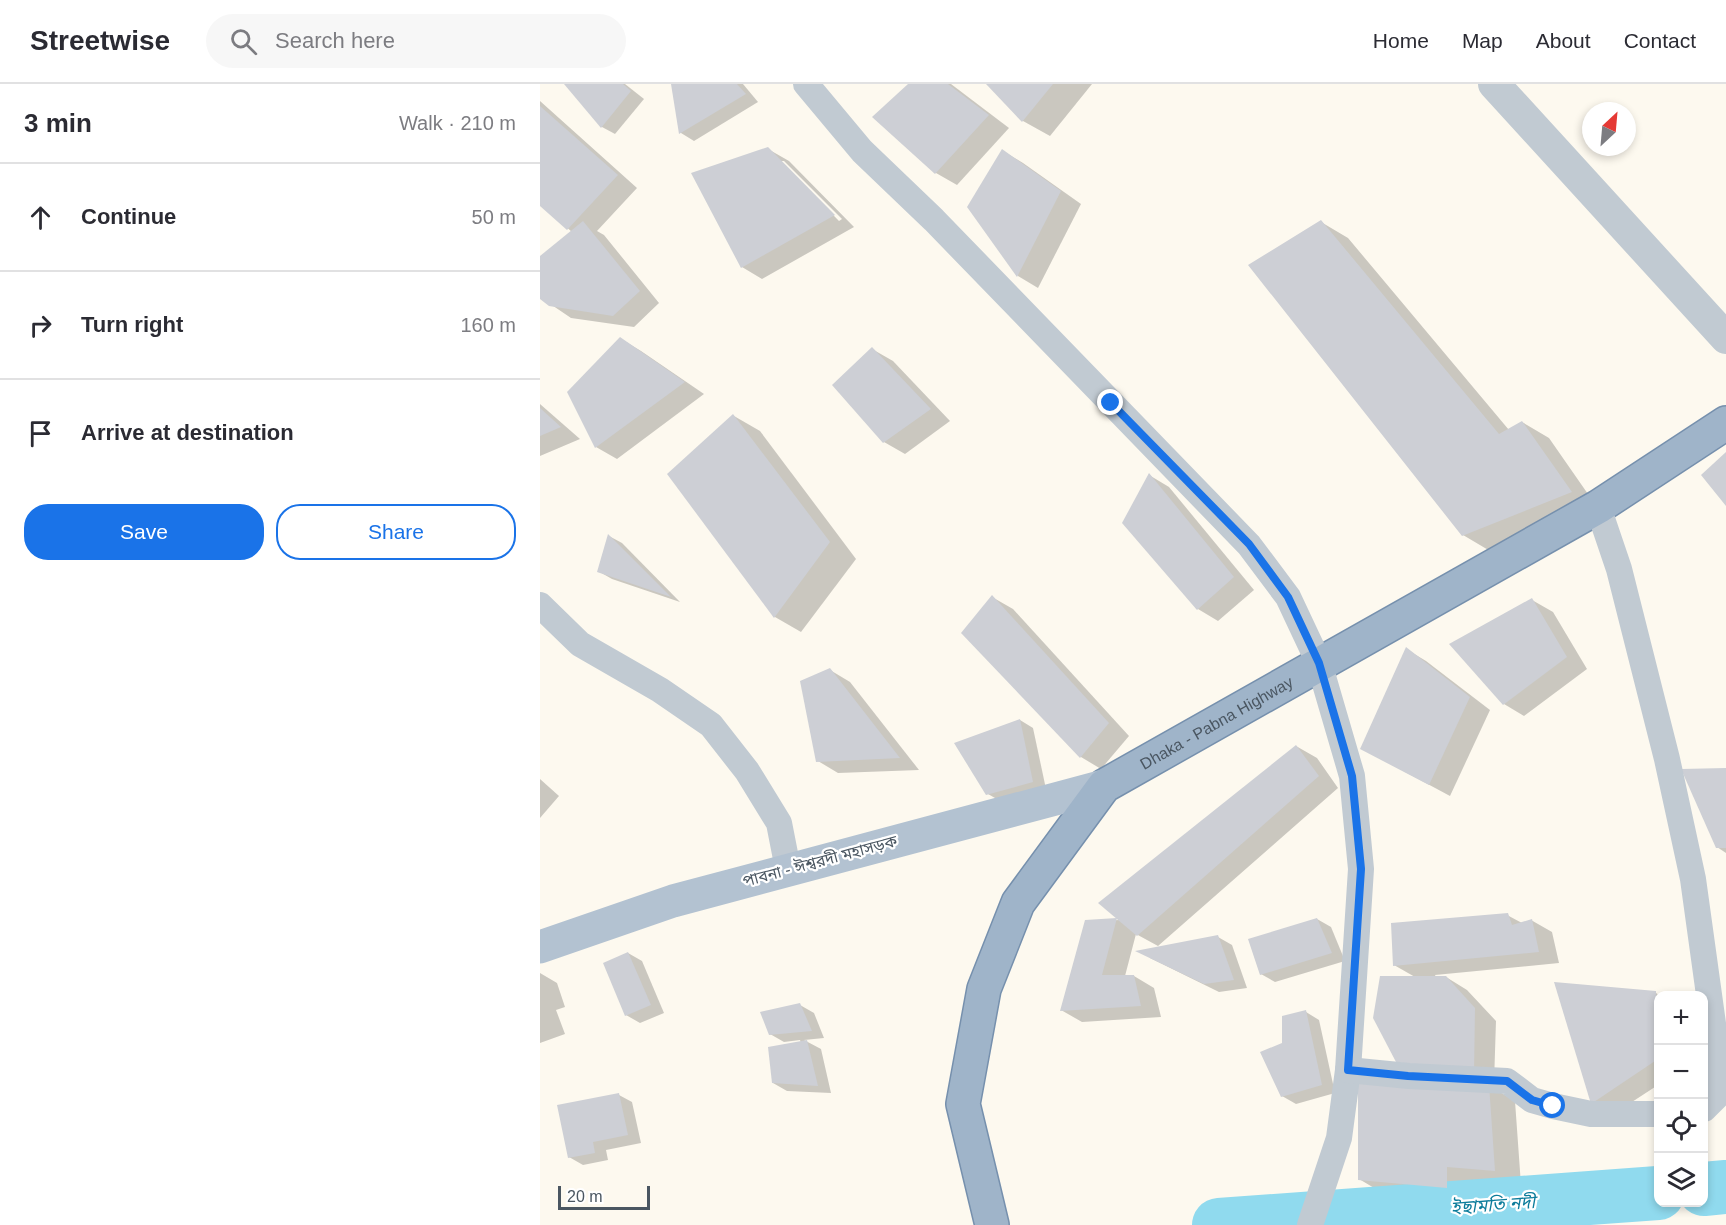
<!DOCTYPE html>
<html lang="en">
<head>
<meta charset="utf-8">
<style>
	:root { --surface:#fff; --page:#f7f7f7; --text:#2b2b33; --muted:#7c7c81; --line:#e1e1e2; --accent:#1a73e8 }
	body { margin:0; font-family:Arial,"Noto Sans Bengali",sans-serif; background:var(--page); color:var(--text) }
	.controls { position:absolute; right:18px; bottom:18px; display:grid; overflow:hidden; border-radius:12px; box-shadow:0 3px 9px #0003 }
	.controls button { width:54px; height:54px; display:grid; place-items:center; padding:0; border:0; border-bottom:2px solid var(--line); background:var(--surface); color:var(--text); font:30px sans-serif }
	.compass { position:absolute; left:1042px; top:18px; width:54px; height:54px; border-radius:50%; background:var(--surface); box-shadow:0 3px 9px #0003; rotate:26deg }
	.scale { position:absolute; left:18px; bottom:15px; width:92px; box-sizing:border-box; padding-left:6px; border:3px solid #4a5661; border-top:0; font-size:16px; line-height:21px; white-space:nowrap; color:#4a5661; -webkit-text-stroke:4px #fff; paint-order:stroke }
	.stop { position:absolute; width:18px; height:18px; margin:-14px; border:4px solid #1a73e8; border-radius:50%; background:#fff }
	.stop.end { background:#1a73e8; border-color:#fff; box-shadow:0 2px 6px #0008 }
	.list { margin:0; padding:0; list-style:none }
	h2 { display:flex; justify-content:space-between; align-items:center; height:78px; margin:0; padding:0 24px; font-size:26px }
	h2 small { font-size:20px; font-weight:400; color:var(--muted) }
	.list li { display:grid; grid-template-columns:39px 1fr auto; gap:18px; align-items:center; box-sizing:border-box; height:108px; padding:0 24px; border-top:2px solid var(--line) }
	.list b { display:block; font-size:22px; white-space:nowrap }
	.list em { font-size:20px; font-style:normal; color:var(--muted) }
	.actions { display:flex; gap:12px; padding:18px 24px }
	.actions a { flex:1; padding:14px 0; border:2px solid var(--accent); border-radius:24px; text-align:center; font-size:21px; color:var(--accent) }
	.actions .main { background:var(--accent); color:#fff }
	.icon { flex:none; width:33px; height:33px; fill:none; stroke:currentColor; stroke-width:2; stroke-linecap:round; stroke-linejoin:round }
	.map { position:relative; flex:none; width:1186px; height:1141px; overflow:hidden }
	header { display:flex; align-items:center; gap:36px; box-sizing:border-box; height:84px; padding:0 30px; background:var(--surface); border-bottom:2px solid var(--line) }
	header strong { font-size:28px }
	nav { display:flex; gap:33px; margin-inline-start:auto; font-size:21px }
	.search { width:420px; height:54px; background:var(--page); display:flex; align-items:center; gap:15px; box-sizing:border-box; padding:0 21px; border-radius:33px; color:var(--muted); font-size:22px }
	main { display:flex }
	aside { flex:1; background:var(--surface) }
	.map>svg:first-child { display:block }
	.commercial { fill:#fdf9ef; fill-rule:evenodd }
	.shadow { fill:#0003; fill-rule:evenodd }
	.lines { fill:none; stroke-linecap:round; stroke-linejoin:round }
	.river { stroke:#90daee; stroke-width:54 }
	.building { fill:#cdcfd5 }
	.trunk-casing { stroke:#7690ad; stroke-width:36 }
	.minor { stroke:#c1cad2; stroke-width:26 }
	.tertiary { stroke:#c1cad2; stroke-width:32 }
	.primary { stroke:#b3c2d1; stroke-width:33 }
	.trunk { stroke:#9fb4c9; stroke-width:33 }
	.route { stroke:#1a73e8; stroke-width:8 }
	.labels { text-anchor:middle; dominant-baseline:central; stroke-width:4.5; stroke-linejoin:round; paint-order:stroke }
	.street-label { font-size:16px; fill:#4a5661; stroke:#fff }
	.water-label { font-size:18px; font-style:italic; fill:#0c7c9b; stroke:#fff }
</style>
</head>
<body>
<header>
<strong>Streetwise</strong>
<div class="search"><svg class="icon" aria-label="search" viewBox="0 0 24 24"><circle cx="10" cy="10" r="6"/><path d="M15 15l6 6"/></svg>Search here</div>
<nav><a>Home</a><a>Map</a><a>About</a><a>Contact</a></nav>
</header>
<main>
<aside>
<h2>3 min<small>Walk · 210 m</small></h2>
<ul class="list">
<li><svg class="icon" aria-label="ahead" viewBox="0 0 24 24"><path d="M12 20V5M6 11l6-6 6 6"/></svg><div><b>Continue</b></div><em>50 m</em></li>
<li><svg class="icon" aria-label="right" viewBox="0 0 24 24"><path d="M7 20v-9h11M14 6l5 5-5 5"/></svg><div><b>Turn right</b></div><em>160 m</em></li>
<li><svg class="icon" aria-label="arrive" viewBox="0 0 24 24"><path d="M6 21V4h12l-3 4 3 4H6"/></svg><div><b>Arrive at destination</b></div></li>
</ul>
<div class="actions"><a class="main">Save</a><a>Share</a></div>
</aside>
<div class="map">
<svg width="1186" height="1141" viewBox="0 0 1186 1141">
	<rect width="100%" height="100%" fill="#f5f3f3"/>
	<path class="commercial" d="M 0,0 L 1186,0 L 1186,1141 L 0,1141 ZM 1051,27 L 1087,27 L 1087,63 L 1051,63 ZM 1118,912 L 1164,912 L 1164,1118 L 1118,1118 Z"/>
	<g class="shadow">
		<path d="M 26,0 L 85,0 L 104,15 L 75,50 L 62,43 Z"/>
		<path d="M 132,0 L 203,0 L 218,18 L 154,57 L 141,49 Z"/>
		<path d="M 370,0 L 411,0 L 469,44 L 417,101 L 396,89 L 334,33 Z"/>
		<path d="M 448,0 L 552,0 L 510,52 L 483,37 Z"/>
		<path d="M 0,17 L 97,104 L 57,147 L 64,151 L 119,219 L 94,243 L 31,234 L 0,213 L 0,174 L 32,148 L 0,120 Z"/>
		<path d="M 228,65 L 249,77 L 314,143 L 222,195 L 202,183 ZM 240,77 L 244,77 L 302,135 L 299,137 Z"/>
		<path d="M 463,67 L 483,79 L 541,120 L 498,204 L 478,192 L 429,123 Z"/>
		<path d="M 781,138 L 808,154 L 969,346 L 982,338 L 1009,354 L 1057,423 L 950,467 L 923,451 Z"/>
		<path d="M 81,255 L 101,267 L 164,310 L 77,375 L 56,363 Z"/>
		<path d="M 332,265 L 353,277 L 410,337 L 365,370 L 344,358 Z"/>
		<path d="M 0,320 L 40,355 L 0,372 Z"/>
		<path d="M 194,332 L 220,347 L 316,475 L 261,548 L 235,533 Z"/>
		<path d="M 609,391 L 629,403 L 714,506 L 678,537 L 658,525 Z"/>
		<path d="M 69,452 L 82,459 L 140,518 L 72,495 L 58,487 Z"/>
		<path d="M 452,513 L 473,525 L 589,652 L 561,685 L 541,673 Z"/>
		<path d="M 992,516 L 1013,528 L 1047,585 L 984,632 L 964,620 Z"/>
		<path d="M 866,565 L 886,577 L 950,626 L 910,712 L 843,676 Z"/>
		<path d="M 290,586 L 310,598 L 379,686 L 298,689 L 278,677 Z"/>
		<path d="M 480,636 L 493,644 L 506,705 L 462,718 L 448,710 Z"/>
		<path d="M 756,662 L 777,674 L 798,704 L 618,862 L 596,850 L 585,892 L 594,892 L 614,904 L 621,933 L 542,938 L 521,926 L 546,837 L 580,836 Z"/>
		<path d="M 1186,686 L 1186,769 L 1177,763 L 1144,687 Z"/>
		<path d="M 0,695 L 19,712 L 0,734 Z"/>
		<path d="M 967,831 L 982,839 L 991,836 L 1012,848 L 1019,879 L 895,891 L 896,893 L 906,893 L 927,906 L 956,937 L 954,999 L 878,989 L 875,893 L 854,881 Z"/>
		<path d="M 777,835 L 791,843 L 805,877 L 735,898 L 721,890 Z"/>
		<path d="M 678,853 L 692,861 L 707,904 L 679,908 L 610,874 Z"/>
		<path d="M 88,869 L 102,877 L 124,929 L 100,939 L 86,931 Z"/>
		<path d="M 0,889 L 17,899 L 25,923 L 16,926 L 25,950 L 0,959 Z"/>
		<path d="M 1116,909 L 1120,912 L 1118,912 L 1118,1001 L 1072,1031 L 1052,1019 Z"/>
		<path d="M 260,921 L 274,929 L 284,954 L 264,956 L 281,965 L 291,1009 L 247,1007 L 233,999 L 261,959 L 260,956 L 244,958 L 230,950 Z"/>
		<path d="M 766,928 L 779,936 L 795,1009 L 756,1020 L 742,1012 L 743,960 Z"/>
		<path d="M 948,1001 L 975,1017 L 981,1101 L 933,1098 L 934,1118 L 846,1111 L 819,1095 Z"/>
		<path d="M 79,1011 L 92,1018 L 101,1059 L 66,1066 L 68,1076 L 43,1081 L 29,1073 Z"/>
	</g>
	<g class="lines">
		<g class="river">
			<path d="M 1164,1105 L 1186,1103"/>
			<path d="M 679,1141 L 1118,1109"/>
		</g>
	</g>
	<g class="building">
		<path d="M 24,0 L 83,0 L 91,7 L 61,44 Z"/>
		<path d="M 131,0 L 197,0 L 206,10 L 139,50 Z"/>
		<path d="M 368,0 L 408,0 L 449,31 L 395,90 L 332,33 Z"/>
		<path d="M 446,0 L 513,0 L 482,38 Z"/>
		<path d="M 0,22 L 78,91 L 27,146 L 0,122 Z"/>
		<path d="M 228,63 L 295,131 L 201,184 L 151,89 Z"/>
		<path d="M 462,65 L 521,107 L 477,193 L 427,123 Z"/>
		<path d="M 781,136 L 959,350 L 982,337 L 1032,408 L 922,452 L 708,181 Z"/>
		<path d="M 43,137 L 100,207 L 73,232 L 9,222 L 0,215 L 0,172 Z"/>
		<path d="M 80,253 L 145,298 L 55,364 L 27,308 Z"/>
		<path d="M 332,263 L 391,325 L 343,359 L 292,301 Z"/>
		<path d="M 0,324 L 21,343 L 0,352 Z"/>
		<path d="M 193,330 L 290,458 L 234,534 L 127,390 Z"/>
		<path d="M 1186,368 L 1186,422 L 1161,391 Z"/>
		<path d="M 609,389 L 694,493 L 657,526 L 582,439 Z"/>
		<path d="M 68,450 L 131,513 L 57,488 Z"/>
		<path d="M 452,511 L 569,639 L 540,674 L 421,549 Z"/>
		<path d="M 992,514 L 1027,573 L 963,621 L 909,560 Z"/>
		<path d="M 866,563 L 930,613 L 889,701 L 820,665 Z"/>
		<path d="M 290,584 L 360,674 L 276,678 L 260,597 Z"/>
		<path d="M 480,635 L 493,698 L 446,711 L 414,659 Z"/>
		<path d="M 756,661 L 779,692 L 597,852 L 558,819 Z"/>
		<path d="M 1186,684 L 1186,764 L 1176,764 L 1141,685 Z"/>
		<path d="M 968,829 L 972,841 L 992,835 L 999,868 L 853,882 L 851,839 Z"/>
		<path d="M 577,834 L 562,891 L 594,891 L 601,922 L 520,927 L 545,836 Z"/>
		<path d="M 777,834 L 792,869 L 720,891 L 708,855 Z"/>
		<path d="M 678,851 L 694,896 L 664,900 L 595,867 Z"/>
		<path d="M 88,868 L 111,921 L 85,932 L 63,879 Z"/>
		<path d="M 840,892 L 906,892 L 935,924 L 934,988 L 856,978 L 833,934 Z"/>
		<path d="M 1014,898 L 1116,907 L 1118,975 L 1051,1020 Z"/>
		<path d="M 260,919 L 272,947 L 229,951 L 220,928 Z"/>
		<path d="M 766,926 L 782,1001 L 741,1013 L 720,968 L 742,959 L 742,932 Z"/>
		<path d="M 267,956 L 278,1002 L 232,999 L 228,963 Z"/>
		<path d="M 818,998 L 949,1000 L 955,1087 L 907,1083 L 907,1104 L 818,1096 Z"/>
		<path d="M 79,1009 L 88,1051 L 53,1058 L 55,1069 L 28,1074 L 17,1021 Z"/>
	</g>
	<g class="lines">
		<defs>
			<g id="trunk">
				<path id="s1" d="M 452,1141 L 423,1020 L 444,905 L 478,819 L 564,702 L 1058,423 L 1186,339"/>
			</g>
		</defs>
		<use href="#trunk" class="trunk-casing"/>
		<g class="minor">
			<path d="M 266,0 L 322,67 L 394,136 L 709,461 L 748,513 L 779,579 L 812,692 L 821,785 L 808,986 L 799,1054 L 770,1141"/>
			<path d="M 1058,423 L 1079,485 L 1127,675 L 1153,795 L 1179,983 L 1177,1012 L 1164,1025"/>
			<path d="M 0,521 L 40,560 L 120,606 L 171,641 L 207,687 L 239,739 L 248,785"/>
			<path d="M 808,986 L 869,992 L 967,997 L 992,1016 L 1013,1022 L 1051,1030 L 1118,1030"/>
		</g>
		<path class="tertiary" d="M 954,0 L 1186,254"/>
		<path class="primary" d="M 0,863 L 133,817 L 564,702"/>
		<use href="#trunk" class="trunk"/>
	</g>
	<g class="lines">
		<path class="route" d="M 571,319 L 709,460 L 748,513 L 779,579 L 812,692 L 821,785 L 808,986 L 868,992 L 967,997 L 992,1016 L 1013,1022"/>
	</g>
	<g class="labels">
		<g class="street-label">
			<text stroke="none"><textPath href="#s1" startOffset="608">Dhaka - Pabna Highway</textPath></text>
			<text transform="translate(280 777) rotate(-15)">পাবনা - ঈশ্বরদী মহাসড়ক</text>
		</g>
		<g class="water-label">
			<text transform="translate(953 1121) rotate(-4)">ইছামতি নদী</text>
		</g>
	</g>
</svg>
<div class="controls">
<button>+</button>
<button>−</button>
<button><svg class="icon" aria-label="locate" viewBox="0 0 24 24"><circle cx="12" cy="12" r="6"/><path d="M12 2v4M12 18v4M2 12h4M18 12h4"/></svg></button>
<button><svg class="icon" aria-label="layers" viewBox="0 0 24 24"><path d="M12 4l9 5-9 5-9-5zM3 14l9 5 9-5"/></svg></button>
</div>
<svg class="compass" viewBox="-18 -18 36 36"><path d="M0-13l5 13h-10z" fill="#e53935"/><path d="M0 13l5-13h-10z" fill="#7c7c81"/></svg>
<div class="scale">20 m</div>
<div class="stop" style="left:1013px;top:1022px"></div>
<div class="stop end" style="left:571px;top:319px"></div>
</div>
</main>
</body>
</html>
